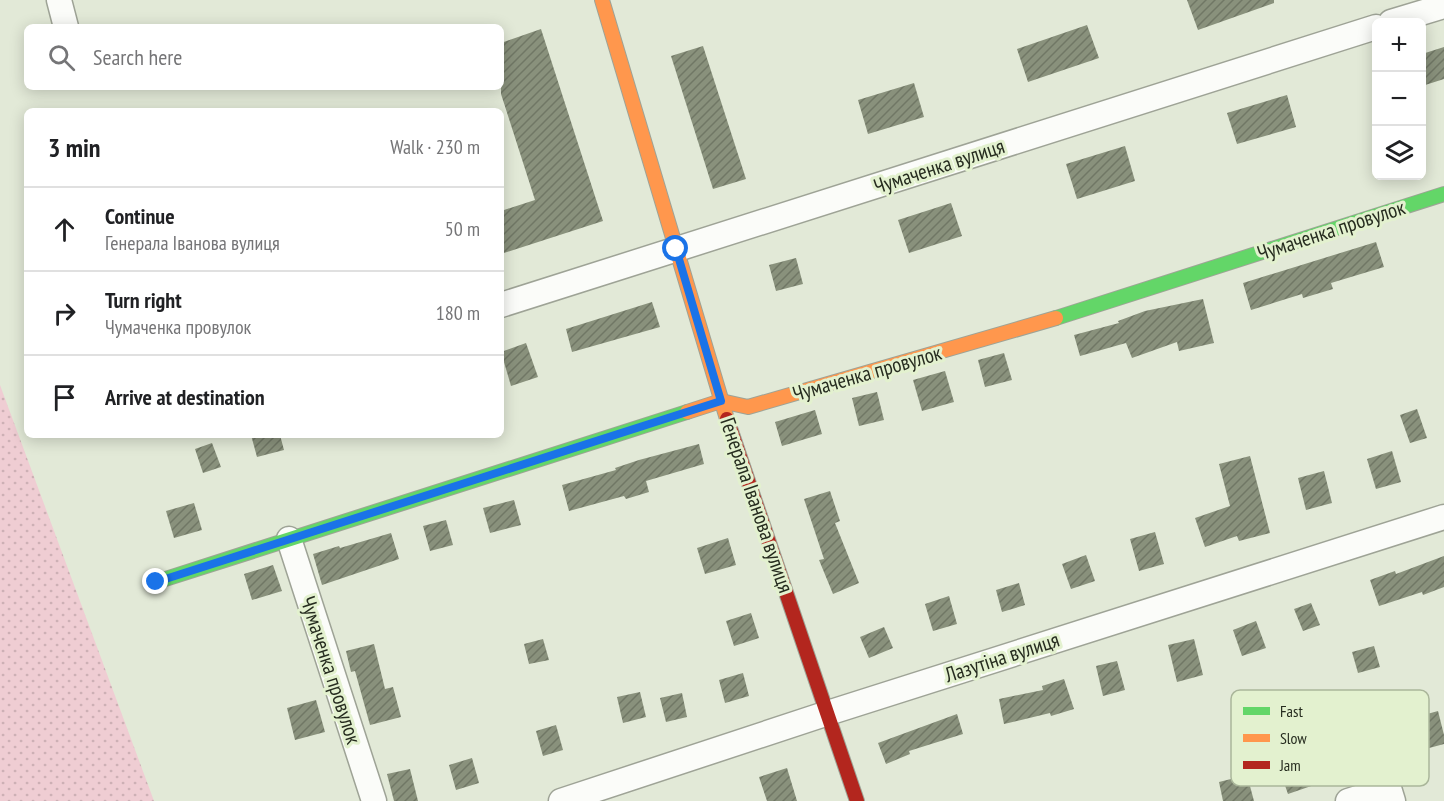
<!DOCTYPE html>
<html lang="en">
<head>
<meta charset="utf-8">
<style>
	:root { --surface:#fff; --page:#f6f6f6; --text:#202124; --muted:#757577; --line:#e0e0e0 }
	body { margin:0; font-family:"PT Sans Narrow",sans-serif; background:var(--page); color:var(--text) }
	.controls { position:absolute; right:18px; top:18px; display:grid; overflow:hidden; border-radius:9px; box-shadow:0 3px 15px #0003 }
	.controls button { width:54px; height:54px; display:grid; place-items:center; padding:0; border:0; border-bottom:2px solid var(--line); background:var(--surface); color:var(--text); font:30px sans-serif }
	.stop { position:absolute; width:18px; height:18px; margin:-14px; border:4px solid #1a73e8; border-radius:50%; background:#fff }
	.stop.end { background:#1a73e8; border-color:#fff; box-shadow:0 2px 6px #0008 }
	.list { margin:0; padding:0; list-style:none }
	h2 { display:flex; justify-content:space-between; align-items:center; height:78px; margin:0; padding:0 24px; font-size:26px }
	h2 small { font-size:20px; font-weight:400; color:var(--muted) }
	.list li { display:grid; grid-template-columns:39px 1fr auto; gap:18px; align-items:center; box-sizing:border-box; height:84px; padding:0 24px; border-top:2px solid var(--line) }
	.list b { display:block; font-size:22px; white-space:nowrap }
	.list p { margin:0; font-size:20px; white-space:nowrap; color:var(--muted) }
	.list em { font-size:20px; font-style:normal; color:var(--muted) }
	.icon { flex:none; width:33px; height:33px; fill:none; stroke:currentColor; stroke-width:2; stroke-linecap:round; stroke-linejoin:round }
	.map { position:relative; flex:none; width:1444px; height:801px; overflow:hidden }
	.search { position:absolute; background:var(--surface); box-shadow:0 3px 15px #0003; left:24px; top:24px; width:480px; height:66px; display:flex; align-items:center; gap:15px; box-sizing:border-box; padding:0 21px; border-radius:9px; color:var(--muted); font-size:22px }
	.panel { position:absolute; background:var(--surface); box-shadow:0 3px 15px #0003; left:24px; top:108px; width:480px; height:330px; border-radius:9px }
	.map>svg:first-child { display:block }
	.grass { fill:url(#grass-dots) }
	.building { fill:url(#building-hatch) }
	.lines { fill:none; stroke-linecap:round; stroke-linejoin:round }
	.street-casing { stroke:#9ea396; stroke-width:27 }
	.fast-casing { stroke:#9ea396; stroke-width:16 }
	.slow-casing { stroke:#9ea396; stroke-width:16 }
	.jam-casing { stroke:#9ea396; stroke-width:16 }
	.street { stroke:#fbfcf9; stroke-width:24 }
	.fast { stroke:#63d668; stroke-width:14 }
	.slow { stroke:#ff974d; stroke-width:14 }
	.jam { stroke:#b3261e; stroke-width:14 }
	.route { stroke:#1a73e8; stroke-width:8 }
	.labels { text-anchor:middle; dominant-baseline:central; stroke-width:6; stroke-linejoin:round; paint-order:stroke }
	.street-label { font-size:21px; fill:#262c1f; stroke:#e3f1cf }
	.key { fill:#e3f1cf; stroke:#aab69a; stroke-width:1.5 }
	.key-label { font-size:16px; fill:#262c1f }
</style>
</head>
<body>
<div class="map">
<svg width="1444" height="801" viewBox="0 0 1444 801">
	<defs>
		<pattern id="grass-dots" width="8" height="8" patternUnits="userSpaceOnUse" patternTransform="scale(1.5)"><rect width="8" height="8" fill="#efcdd3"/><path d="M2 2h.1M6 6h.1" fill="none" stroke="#cdb0b5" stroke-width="1.8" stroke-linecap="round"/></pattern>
		<pattern id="building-hatch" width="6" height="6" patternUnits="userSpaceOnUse" patternTransform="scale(1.5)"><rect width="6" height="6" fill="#89917c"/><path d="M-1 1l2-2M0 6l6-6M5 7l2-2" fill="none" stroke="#707765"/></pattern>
	</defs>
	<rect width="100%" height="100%" fill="#e2e9d7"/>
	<path class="grass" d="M 0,385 L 154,801 L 0,801 Z"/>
	<g class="building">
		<path d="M 1187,0 L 1274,0 L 1274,3 L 1198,30 Z"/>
		<path d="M 1087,25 L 1099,58 L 1028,82 L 1017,49 Z"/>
		<path d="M 541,29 L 603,221 L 501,254 L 501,211 L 535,200 L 501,94 L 501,43 Z"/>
		<path d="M 703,46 L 746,179 L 713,189 L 671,56 Z"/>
		<path d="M 1444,47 L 1444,79 L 1422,86 L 1422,54 Z"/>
		<path d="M 914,83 L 924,117 L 868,134 L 858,100 Z"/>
		<path d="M 1287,95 L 1296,127 L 1237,144 L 1227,113 Z"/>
		<path d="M 1125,146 L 1135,181 L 1077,199 L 1066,164 Z"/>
		<path d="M 951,203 L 962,236 L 909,253 L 898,220 Z"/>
		<path d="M 1376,242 L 1384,267 L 1331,283 L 1333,289 L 1303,298 L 1302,294 L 1251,310 L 1243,283 Z"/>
		<path d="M 796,258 L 803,284 L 776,291 L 769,265 Z"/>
		<path d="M 1203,299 L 1214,343 L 1179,351 L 1177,342 L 1132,358 L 1126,343 L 1080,356 L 1074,335 L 1119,323 L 1118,321 L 1145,311 Z"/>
		<path d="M 652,302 L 660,327 L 572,352 L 566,329 Z"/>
		<path d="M 526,343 L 538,377 L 511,386 L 501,352 Z"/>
		<path d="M 1004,353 L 1012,380 L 985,387 L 978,360 Z"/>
		<path d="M 945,371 L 954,402 L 922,411 L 913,380 Z"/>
		<path d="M 877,392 L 884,420 L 859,426 L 852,398 Z"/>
		<path d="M 1417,409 L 1427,438 L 1410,443 L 1400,415 Z"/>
		<path d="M 815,410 L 822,434 L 782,446 L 775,422 Z"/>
		<path d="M 251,435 L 280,435 L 284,450 L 257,457 Z"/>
		<path d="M 212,443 L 221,467 L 203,473 L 195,449 Z"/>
		<path d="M 699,444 L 704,464 L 646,481 L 649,492 L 626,499 L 624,496 L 569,511 L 562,485 L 616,470 L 615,468 L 639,460 Z"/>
		<path d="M 1392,451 L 1401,482 L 1376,489 L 1367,459 Z"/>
		<path d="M 1250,456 L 1270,533 L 1239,541 L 1237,536 L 1205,547 L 1195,518 L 1230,506 L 1219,464 Z"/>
		<path d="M 1324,471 L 1332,503 L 1306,510 L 1298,478 Z"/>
		<path d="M 830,491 L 840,521 L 835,523 L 859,583 L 833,594 L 819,560 L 824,559 L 804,499 Z"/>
		<path d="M 514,500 L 521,525 L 490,533 L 483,508 Z"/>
		<path d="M 194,503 L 202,530 L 174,538 L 166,511 Z"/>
		<path d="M 446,520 L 453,545 L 430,551 L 423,526 Z"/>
		<path d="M 1155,532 L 1164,564 L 1139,571 L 1130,539 Z"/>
		<path d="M 391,533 L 399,559 L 322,585 L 313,554 L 339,546 L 340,548 Z"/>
		<path d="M 728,538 L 736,565 L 705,574 L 697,548 Z"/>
		<path d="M 1086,555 L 1095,581 L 1071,589 L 1062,564 Z"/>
		<path d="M 1444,556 L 1444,587 L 1423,595 L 1422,592 L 1379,606 L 1370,580 L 1395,571 L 1396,574 Z"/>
		<path d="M 273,565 L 282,591 L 252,600 L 244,574 Z"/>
		<path d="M 1019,583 L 1025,605 L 1002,612 L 996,590 Z"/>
		<path d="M 949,596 L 957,624 L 933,631 L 925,604 Z"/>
		<path d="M 1311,603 L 1320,625 L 1303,631 L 1294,609 Z"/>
		<path d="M 751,613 L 759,638 L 734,646 L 726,621 Z"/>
		<path d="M 1256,621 L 1266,648 L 1242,656 L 1233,630 Z"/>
		<path d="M 884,627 L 893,648 L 869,658 L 860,637 Z"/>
		<path d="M 543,639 L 549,660 L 529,664 L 524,644 Z"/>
		<path d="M 1194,639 L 1203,675 L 1177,682 L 1168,645 Z"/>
		<path d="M 374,644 L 385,689 L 393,687 L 401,717 L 370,725 L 355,671 L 351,672 L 346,651 Z"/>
		<path d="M 1374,646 L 1380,667 L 1358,673 L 1352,652 Z"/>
		<path d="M 1117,661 L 1125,690 L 1103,696 L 1096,666 Z"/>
		<path d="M 743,673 L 749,696 L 725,703 L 719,680 Z"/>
		<path d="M 1064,679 L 1074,709 L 1051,716 L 1050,713 L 1004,724 L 999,699 L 1043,690 L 1042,686 Z"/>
		<path d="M 640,692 L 646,717 L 623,723 L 617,697 Z"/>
		<path d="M 682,693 L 687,717 L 666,722 L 660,698 Z"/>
		<path d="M 316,700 L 325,732 L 295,740 L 287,708 Z"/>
		<path d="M 1438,711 L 1444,735 L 1444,744 L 1418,751 L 1409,719 Z"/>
		<path d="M 957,714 L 963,734 L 909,751 L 910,754 L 886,764 L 878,743 Z"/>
		<path d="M 556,725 L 563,750 L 543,756 L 536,731 Z"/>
		<path d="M 1361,728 L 1372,764 L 1316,782 L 1317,784 L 1288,794 L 1275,757 Z"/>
		<path d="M 472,758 L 479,783 L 456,790 L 449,765 Z"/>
		<path d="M 787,768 L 797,801 L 767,801 L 759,777 Z"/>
		<path d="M 410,769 L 418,801 L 394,801 L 387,774 Z"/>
		<path d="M 1247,775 L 1254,801 L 1223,801 L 1219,782 Z"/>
	</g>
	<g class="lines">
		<defs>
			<g id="street">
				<path d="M 59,0 L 66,27"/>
				<path d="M 1391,22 L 1444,6"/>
				<path d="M 501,305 L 1376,27"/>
				<path d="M 289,539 L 374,801"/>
				<path d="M 561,801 L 828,713 L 1444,517"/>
				<path d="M 1348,801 L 1389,788 L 1393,801"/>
			</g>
			<g id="fast">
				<path d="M 1056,318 L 1444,194"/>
				<path d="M 156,582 L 687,412"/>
			</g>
			<g id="slow">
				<path d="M 602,0 L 727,419"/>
				<path d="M 687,412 L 721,401 L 748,407 L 1056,318"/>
			</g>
			<path id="jam" d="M 727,419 L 857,801"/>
		</defs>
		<use href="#street" class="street-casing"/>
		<use href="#fast" class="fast-casing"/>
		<use href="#slow" class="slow-casing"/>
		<use href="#jam" class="jam-casing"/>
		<use href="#street" class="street"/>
		<use href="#fast" class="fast"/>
		<use href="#slow" class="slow"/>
		<use href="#jam" class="jam"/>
	</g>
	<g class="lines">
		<path class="route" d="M 156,582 L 721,401 L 676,249"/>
	</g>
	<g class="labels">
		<g class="street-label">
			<text transform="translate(939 166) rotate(-18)">Чумаченка вулиця</text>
			<text transform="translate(1331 230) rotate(-18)">Чумаченка провулок</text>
			<text transform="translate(867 373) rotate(-16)">Чумаченка провулок</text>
			<text transform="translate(757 505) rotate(71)">Генерала Іванова вулиця</text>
			<text transform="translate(1002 657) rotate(-18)">Лазутіна вулиця</text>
			<text transform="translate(331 670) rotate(72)">Чумаченка провулок</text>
		</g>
	</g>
	<rect x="1231" y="690" width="198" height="96" rx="9" class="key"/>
	<rect x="1243" y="707" width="27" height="8" fill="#63d668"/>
	<rect x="1243" y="734" width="27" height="8" fill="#ff974d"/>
	<rect x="1243" y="761" width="27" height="8" fill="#b3261e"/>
	<g class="key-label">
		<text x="1280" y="717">Fast</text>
		<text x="1280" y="744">Slow</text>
		<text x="1280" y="771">Jam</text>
	</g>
</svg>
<div class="controls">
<button>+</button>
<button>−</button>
<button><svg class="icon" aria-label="layers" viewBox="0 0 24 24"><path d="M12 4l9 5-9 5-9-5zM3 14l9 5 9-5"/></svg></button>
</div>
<div class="stop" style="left:676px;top:249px"></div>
<div class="stop end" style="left:156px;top:582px"></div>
<div class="search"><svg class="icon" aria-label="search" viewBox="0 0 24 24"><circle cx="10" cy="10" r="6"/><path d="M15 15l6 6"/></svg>Search here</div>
<section class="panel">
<h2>3 min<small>Walk · 230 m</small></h2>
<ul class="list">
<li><svg class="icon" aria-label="ahead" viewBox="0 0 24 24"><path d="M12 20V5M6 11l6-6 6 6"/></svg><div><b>Continue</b><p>Генерала Іванова вулиця</p></div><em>50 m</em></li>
<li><svg class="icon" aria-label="right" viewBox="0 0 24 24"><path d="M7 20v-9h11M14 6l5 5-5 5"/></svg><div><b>Turn right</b><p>Чумаченка провулок</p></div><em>180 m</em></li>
<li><svg class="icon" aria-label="arrive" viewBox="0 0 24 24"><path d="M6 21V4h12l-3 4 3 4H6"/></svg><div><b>Arrive at destination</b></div></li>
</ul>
</section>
</div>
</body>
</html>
